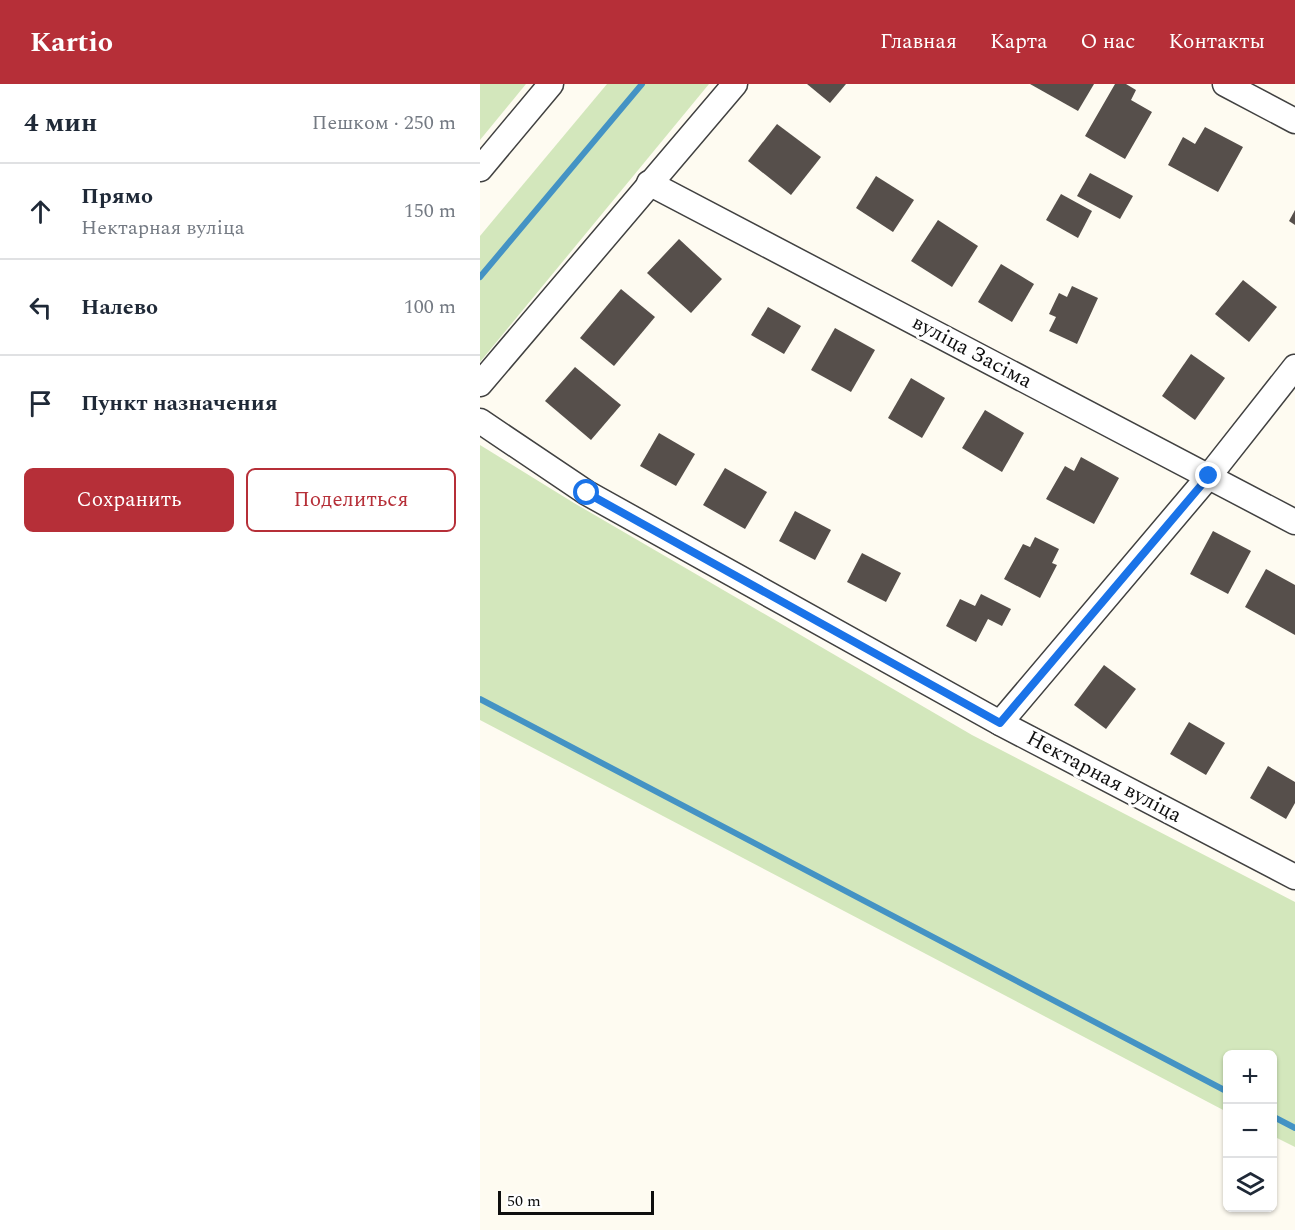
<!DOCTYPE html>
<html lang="ru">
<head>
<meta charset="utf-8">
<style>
	:root { --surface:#fff; --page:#f6f6f7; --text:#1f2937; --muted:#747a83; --line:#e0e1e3; --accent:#b62f38 }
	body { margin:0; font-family:Spectral,serif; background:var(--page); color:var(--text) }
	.controls { position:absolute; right:18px; bottom:18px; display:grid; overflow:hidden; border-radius:9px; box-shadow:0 2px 4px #0004 }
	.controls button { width:54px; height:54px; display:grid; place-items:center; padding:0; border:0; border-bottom:2px solid var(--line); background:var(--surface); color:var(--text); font:30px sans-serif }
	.scale { position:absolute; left:18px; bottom:15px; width:156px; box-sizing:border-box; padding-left:6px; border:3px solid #0e0e0e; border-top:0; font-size:16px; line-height:21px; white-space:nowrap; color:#0e0e0e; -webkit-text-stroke:4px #fff; paint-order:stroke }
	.stop { position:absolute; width:18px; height:18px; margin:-14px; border:4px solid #1a73e8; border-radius:50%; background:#fff }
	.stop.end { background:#1a73e8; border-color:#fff; box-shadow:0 2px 6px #0008 }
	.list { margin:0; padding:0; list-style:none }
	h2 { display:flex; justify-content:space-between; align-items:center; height:78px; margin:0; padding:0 24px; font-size:26px }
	h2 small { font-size:20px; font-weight:400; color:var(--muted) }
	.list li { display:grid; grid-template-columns:39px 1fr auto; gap:18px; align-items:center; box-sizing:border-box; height:96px; padding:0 24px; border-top:2px solid var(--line) }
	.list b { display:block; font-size:22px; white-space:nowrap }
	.list p { margin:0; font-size:20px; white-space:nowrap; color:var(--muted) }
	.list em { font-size:20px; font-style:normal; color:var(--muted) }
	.actions { display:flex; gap:12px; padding:18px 24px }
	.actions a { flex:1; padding:14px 0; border:2px solid var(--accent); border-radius:9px; text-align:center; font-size:21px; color:var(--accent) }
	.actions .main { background:var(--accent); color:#fff }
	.icon { flex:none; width:33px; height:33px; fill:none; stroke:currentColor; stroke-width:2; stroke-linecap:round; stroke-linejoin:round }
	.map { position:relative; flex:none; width:815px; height:1146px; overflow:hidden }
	header { display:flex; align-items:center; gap:36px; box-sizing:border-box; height:84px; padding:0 30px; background:var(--accent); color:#fff }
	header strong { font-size:28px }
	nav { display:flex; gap:33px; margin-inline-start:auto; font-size:21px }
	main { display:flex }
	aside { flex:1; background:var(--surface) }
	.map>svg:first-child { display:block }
	.green { fill:#d3e7bc }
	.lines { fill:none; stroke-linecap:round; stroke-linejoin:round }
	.stream { stroke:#4493c4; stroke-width:6 }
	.building { fill:#564f4b }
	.minor-casing { stroke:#414141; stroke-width:27 }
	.minor { stroke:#fff; stroke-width:24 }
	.route { stroke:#1a73e8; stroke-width:8 }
	.labels { text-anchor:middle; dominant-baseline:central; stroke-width:6; stroke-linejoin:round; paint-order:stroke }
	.street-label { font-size:21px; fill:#0e0e0e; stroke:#fff }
</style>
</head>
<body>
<header>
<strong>Kartio</strong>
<nav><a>Главная</a><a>Карта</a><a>О нас</a><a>Контакты</a></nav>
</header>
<main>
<aside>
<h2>4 мин<small>Пешком · 250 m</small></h2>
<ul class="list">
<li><svg class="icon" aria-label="ahead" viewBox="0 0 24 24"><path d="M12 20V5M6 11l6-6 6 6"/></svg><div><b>Прямо</b><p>Нектарная вуліца</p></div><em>150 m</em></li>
<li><svg class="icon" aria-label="left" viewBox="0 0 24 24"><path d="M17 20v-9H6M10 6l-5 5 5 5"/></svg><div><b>Налево</b></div><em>100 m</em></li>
<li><svg class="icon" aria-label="arrive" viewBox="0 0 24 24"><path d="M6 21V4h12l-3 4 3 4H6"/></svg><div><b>Пункт назначения</b></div></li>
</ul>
<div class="actions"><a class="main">Сохранить</a><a>Поделиться</a></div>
</aside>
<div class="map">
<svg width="815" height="1146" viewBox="0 0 815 1146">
	<rect width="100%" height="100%" fill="#fefbf1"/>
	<g class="green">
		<path d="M 0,0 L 46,0 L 0,56 Z"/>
		<path d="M 127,0 L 229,0 L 0,278 L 0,152 Z"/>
		<path d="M 0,361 L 94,419 L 492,651 L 815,818 L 815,1063 L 793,1052 L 792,970 L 748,970 L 747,1028 L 0,636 Z"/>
	</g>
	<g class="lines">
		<g class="stream">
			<path d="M 0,193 L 162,0"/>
			<path d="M 0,615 L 748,1008"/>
			<path d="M 792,1032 L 815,1044"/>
		</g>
	</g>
	<g class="building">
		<path d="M 327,0 L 366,0 L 350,19 Z"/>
		<path d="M 550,0 L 614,0 L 598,27 Z"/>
		<path d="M 635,0 L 646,0 L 656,6 L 651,16 L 672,28 L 645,75 L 605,52 Z"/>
		<path d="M 297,40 L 341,73 L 311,111 L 268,77 Z"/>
		<path d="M 725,43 L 763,63 L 738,108 L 688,81 L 703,53 L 715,60 Z"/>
		<path d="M 610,89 L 653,112 L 640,135 L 597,112 Z"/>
		<path d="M 396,92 L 434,116 L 413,148 L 376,124 Z"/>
		<path d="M 581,110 L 612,127 L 598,154 L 566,136 Z"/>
		<path d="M 815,126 L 815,141 L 809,137 Z"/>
		<path d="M 458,136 L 498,162 L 472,203 L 431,177 Z"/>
		<path d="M 199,155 L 242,195 L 211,229 L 167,189 Z"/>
		<path d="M 521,180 L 554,200 L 532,238 L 498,218 Z"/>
		<path d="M 763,196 L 797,223 L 769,258 L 735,230 Z"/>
		<path d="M 592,202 L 618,214 L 597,260 L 569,247 L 576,233 L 569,230 L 579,209 L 587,213 Z"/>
		<path d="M 141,205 L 175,233 L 134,282 L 100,254 Z"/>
		<path d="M 288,223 L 321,242 L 304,270 L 271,251 Z"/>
		<path d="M 355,244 L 395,266 L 371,308 L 331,286 Z"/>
		<path d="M 711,270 L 745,294 L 715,336 L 682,312 Z"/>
		<path d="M 95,283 L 141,321 L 111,356 L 65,317 Z"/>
		<path d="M 431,294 L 465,314 L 442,354 L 408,334 Z"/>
		<path d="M 505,326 L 544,349 L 522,388 L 482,364 Z"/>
		<path d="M 179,349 L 215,370 L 196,402 L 160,382 Z"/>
		<path d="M 601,373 L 639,394 L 614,440 L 566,415 L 585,382 L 594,387 Z"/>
		<path d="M 245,384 L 287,408 L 265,445 L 223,421 Z"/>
		<path d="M 315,427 L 351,446 L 335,476 L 299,457 Z"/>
		<path d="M 733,447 L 771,467 L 748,510 L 710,490 Z"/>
		<path d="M 555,453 L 579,465 L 572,479 L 577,481 L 560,514 L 524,495 L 543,460 L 550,463 Z"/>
		<path d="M 382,469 L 421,489 L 406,518 L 367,498 Z"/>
		<path d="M 786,485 L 815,501 L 815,551 L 765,523 Z"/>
		<path d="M 501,510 L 531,525 L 522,542 L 508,535 L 496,558 L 466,542 L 480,515 L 495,522 Z"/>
		<path d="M 624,581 L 656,605 L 626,645 L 594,621 Z"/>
		<path d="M 709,638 L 745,659 L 726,691 L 690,670 Z"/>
		<path d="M 788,682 L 815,698 L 815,719 L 806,735 L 770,714 Z"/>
	</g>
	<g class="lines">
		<defs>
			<g id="minor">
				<path d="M 745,0 L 815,37"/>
				<path d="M 0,85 L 71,0"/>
				<path d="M 169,99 L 815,438"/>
				<path d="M 0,300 L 255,0"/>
				<path d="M 0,337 L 107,409 L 520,639 L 815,793"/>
				<path d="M 520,639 L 729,392 L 815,283"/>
			</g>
		</defs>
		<use href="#minor" class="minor-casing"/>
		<use href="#minor" class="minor"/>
	</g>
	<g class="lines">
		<path class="route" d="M 107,409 L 520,639 L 729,392"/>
	</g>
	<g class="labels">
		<g class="street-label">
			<text transform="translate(492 268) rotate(28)">вуліца Засіма</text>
			<text transform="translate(624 693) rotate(28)">Нектарная вуліца</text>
		</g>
	</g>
</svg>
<div class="controls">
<button>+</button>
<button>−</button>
<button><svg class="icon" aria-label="layers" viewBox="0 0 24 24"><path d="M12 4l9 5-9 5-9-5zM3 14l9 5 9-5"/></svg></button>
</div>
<div class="scale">50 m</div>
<div class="stop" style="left:107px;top:409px"></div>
<div class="stop end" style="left:729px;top:392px"></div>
</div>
</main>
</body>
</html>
